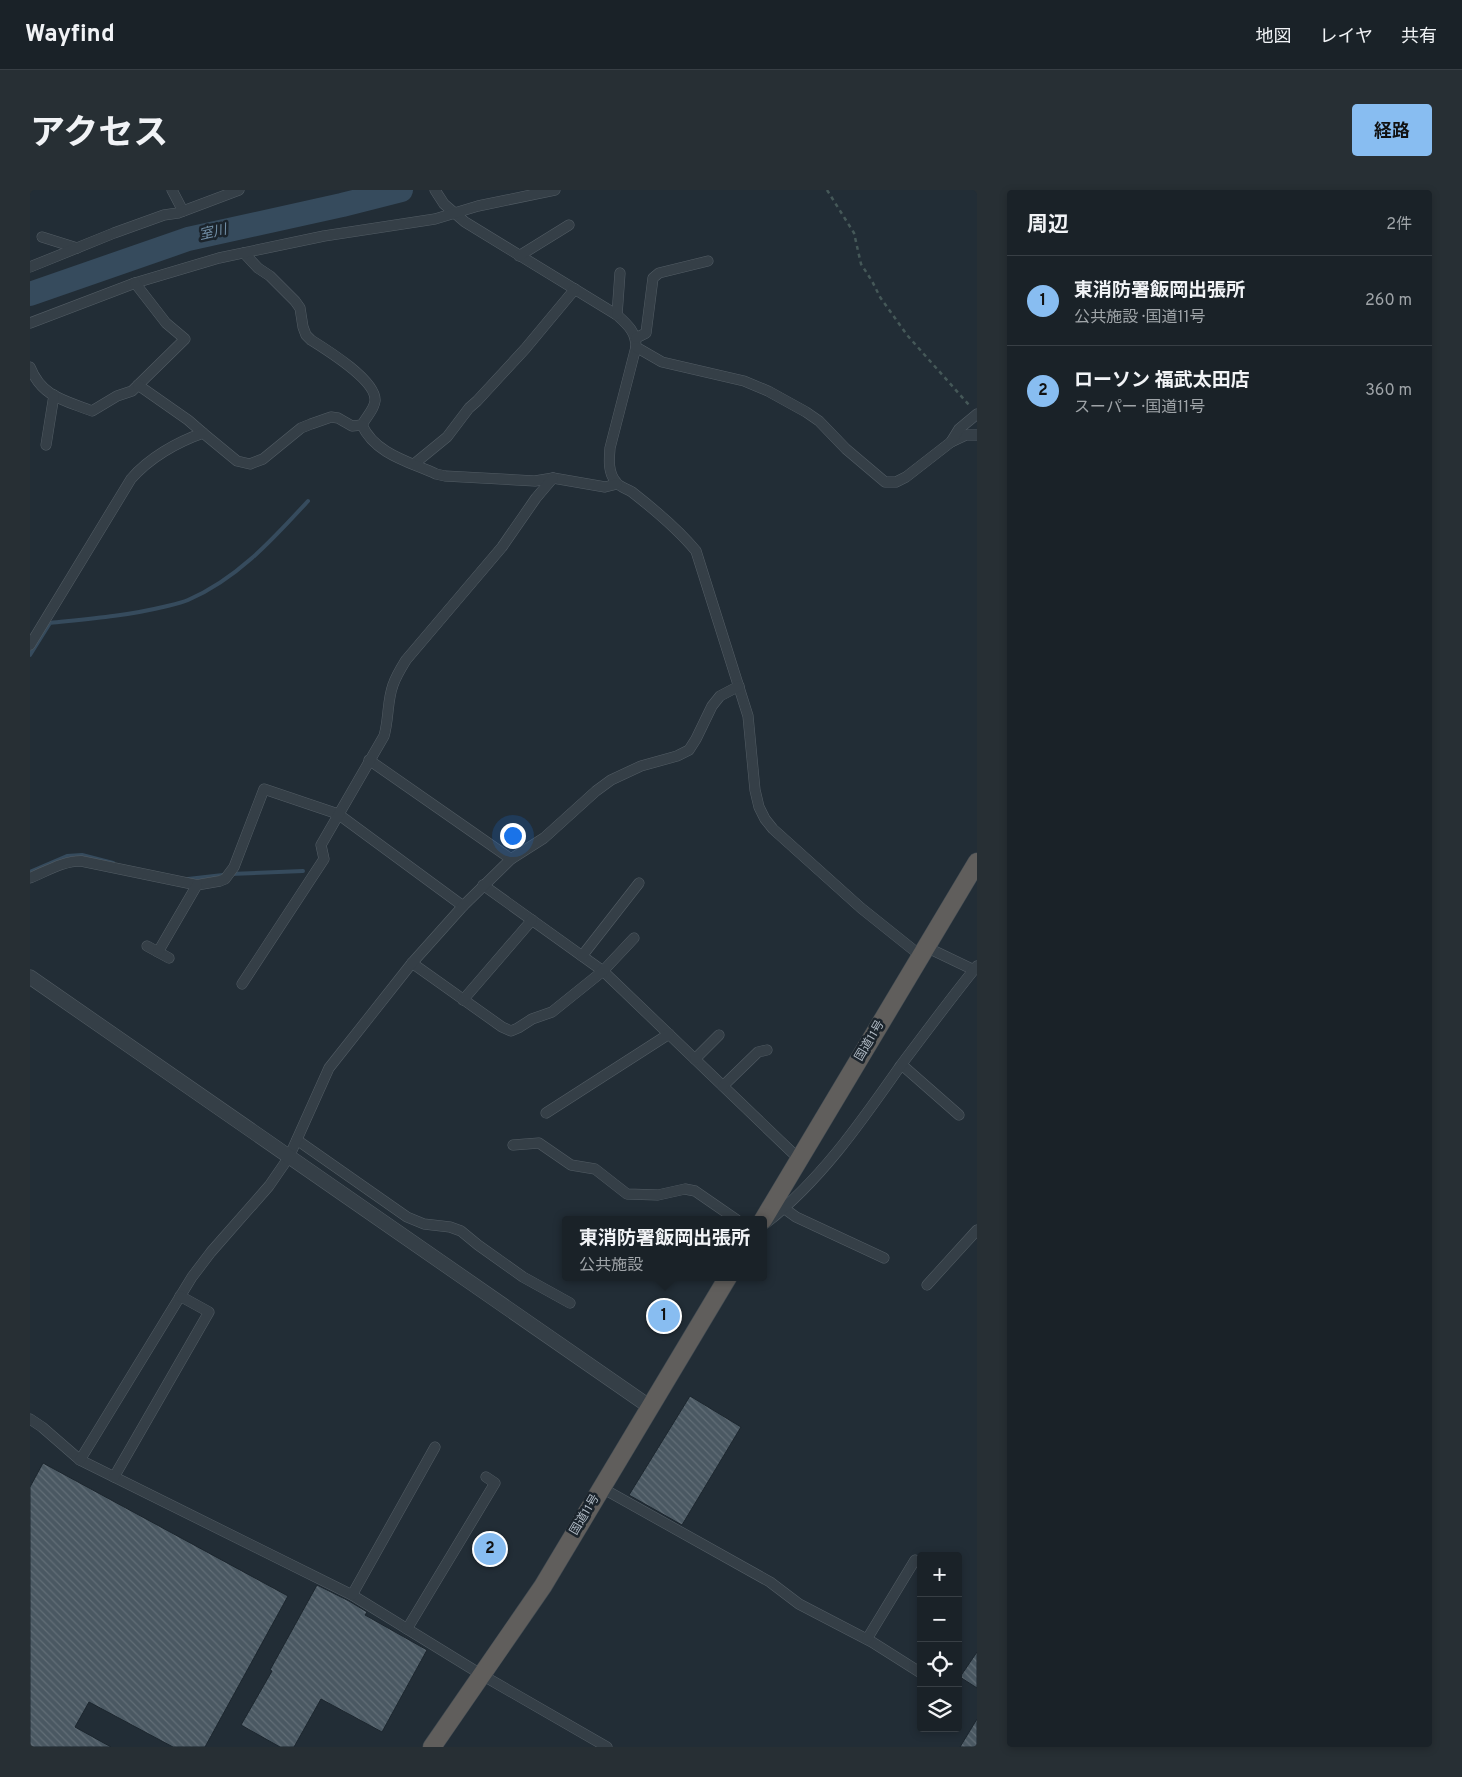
<!DOCTYPE html>
<html lang="ja">
<head>
<meta charset="utf-8">
<style>
	:root { --surface:#1a2228; --page:#272f34; --text:#f1f3f6; --muted:#9fa4a8; --line:#383f45; --accent:#88bdf1 }
	body { margin:0; font-family:Overpass,"Noto Sans JP",sans-serif; background:var(--page); color:var(--text) }
	.controls { position:absolute; right:15px; bottom:15px; display:grid; overflow:hidden; border-radius:5px; box-shadow:0 2px 8px #0003 }
	.controls button { width:45px; height:45px; display:grid; place-items:center; padding:0; border:0; border-bottom:1px solid var(--line); background:var(--surface); color:var(--text); font:25px sans-serif }
	.you { position:absolute; left:482px; top:645px; width:18px; height:18px; margin:-12px; border:4px solid #fff; border-radius:50%; background:#1a73e8; box-shadow:0 0 0 8px #1a73e833 }
	.badge { display:grid; place-items:center; width:32px; height:32px; border-radius:50%; background:var(--accent); color:#111; font-size:16px; font-weight:700 }
	.pin { position:absolute; translate:-50% -50%; border:2px solid #fff; box-shadow:0 1px 5px #0006 }
	.popup { position:absolute; left:532px; top:1026px; width:205px; height:65px; box-sizing:border-box; display:grid; place-content:center; border-radius:5px; background:var(--surface); filter:drop-shadow(0 1px 4px #0005); font-size:16px; white-space:nowrap; color:var(--muted) }
	.popup b { font-size:19px; color:var(--text) }
	.popup::after { content:''; position:absolute; left:50%; top:100%; margin-left:-10px; border:10px solid transparent; border-top-color:var(--surface) }
	.list { margin:0; padding:0; list-style:none }
	h2 { display:flex; justify-content:space-between; align-items:center; height:65px; margin:0; padding:0 20px; font-size:21px }
	h2 small { font-size:16px; font-weight:400; color:var(--muted) }
	.list li { display:grid; grid-template-columns:32px 1fr auto; gap:15px; align-items:center; box-sizing:border-box; height:90px; padding:0 20px; border-top:1px solid var(--line) }
	.list b { display:block; font-size:19px; white-space:nowrap }
	.list p { margin:0; font-size:16px; white-space:nowrap; color:var(--muted) }
	.list em { font-size:16px; font-style:normal; color:var(--muted) }
	.icon { flex:none; width:28px; height:28px; fill:none; stroke:currentColor; stroke-width:2; stroke-linecap:round; stroke-linejoin:round }
	.map { position:relative; flex:none; width:947px; height:1557px; overflow:hidden; border-radius:5px }
	header { display:flex; align-items:center; gap:30px; box-sizing:border-box; height:70px; padding:0 25px; background:var(--surface); border-bottom:1px solid var(--line) }
	header strong { font-size:24px }
	nav { display:flex; gap:28px; margin-inline-start:auto; font-size:18px }
	.intro { display:flex; align-items:center; justify-content:space-between; box-sizing:border-box; height:120px; padding:0 30px }
	h1 { margin:0; font-size:35px }
	.button { padding:12px 22px; border-radius:5px; background:var(--accent); color:#111; font-size:18px; font-weight:700 }
	main { display:flex; gap:30px; padding:0 30px }
	aside { flex:1; background:var(--surface); border-radius:5px; box-shadow:0 2px 8px #0003 }
	.map>svg:first-child { display:block }
	.lines { fill:none; stroke-linecap:round; stroke-linejoin:round }
	.stream { stroke:#364b5d; stroke-width:4 }
	.river { stroke:#364b5d; stroke-width:24 }
	.building { fill:url(#building-back-hatch); stroke:#1c262e }
	.minor-casing { stroke:#535d65; stroke-width:11 }
	.tertiary-casing { stroke:#535d65; stroke-width:15 }
	.trunk-casing { stroke:#404a52; stroke-width:19 }
	.path { stroke:#455858; stroke-width:2.5; stroke-dasharray:4 4; stroke-linecap:butt }
	.minor { stroke:#353f47; stroke-width:10 }
	.tertiary { stroke:#353f47; stroke-width:14 }
	.trunk { stroke:#605e5c; stroke-width:18 }
	.labels { text-anchor:middle; dominant-baseline:central; stroke-width:5; stroke-linejoin:round; paint-order:stroke }
	.street-label { font-size:12px; fill:#b0bac4; stroke:#1b242c }
	.water-label { font-size:14px; font-style:italic; fill:#718ea6; stroke:#1b242c }
</style>
</head>
<body>
<header>
<strong>Wayfind</strong>
<nav><a>地図</a><a>レイヤ</a><a>共有</a></nav>
</header>
<div class="intro"><h1>アクセス</h1><a class="button">経路</a></div>
<main>
<div class="map">
<svg width="947" height="1557" viewBox="0 0 947 1557">
	<defs>
		<pattern id="building-back-hatch" width="6" height="6" patternUnits="userSpaceOnUse" patternTransform="scale(1.25)"><rect width="6" height="6" fill="#4a5862"/><path d="M-1 5l2 2M0 0l6 6M5-1l2 2" fill="none" stroke="#626e77"/></pattern>
	</defs>
	<rect width="100%" height="100%" fill="#222d36"/>
	<g class="lines">
		<g class="stream">
			<path d="M 0,465 L 20,433 C 58,429 96,426 133,417 C 141,415 151,413 158,410 C 207,389 243,349 278,311"/>
			<path d="M 0,682 L 37,666 L 52,665 L 83,673"/>
			<path d="M 200,684 L 273,681"/>
			<path d="M 158,689 L 193,685"/>
		</g>
		<path class="river" d="M 0,104 L 158,49 L 312,15 L 371,0"/>
	</g>
	<g class="building">
		<path d="M 660,1206 L 711,1237 L 652,1335 L 599,1305 Z"/>
		<path d="M 13,1273 L 258,1406 L 175,1557 L 143,1557 L 59,1512 L 45,1537 L 81,1557 L 0,1557 L 0,1297 Z"/>
		<path d="M 287,1395 L 319,1411 L 337,1422 L 335,1425 L 397,1460 L 352,1542 L 291,1509 L 264,1557 L 250,1557 L 211,1535 L 242,1481 L 240,1480 Z"/>
		<path d="M 947,1462 L 947,1498 L 930,1487 Z"/>
		<path d="M 947,1529 L 947,1557 L 930,1557 Z"/>
	</g>
	<g class="lines">
		<defs>
			<g id="minor">
				<path d="M 142,0 L 153,21"/>
				<path d="M 405,0 L 414,14 L 435,32 L 587,125 C 598,135 606,142 606,157 L 580,258 C 579,270 578,283 586,292 C 589,297 598,299 602,302 C 625,320 648,339 666,361 L 718,526 L 725,600 L 729,617 L 735,629 L 743,639 L 831,718 L 891,766"/>
				<path d="M 12,47 L 47,58"/>
				<path d="M 214,63 L 228,78 L 240,86 L 265,111 L 270,118 L 273,137 L 276,145 L 281,150 C 297,160 347,191 345,211 C 344,220 336,227 332,235"/>
				<path d="M 489,66 L 539,35"/>
				<path d="M 0,77 L 84,43 L 134,25 L 148,23 L 209,0"/>
				<path d="M 587,125 L 590,83"/>
				<path d="M 0,133 L 105,93 L 189,68 L 294,46 L 405,29 L 448,16 L 525,0"/>
				<path d="M 606,148 L 616,143 L 623,88 L 629,83 L 678,71"/>
				<path d="M 606,157 L 632,172 L 714,191 L 738,201 L 776,222 L 789,231 L 816,259 L 855,292 L 866,292 L 876,287 L 921,252 L 936,245 L 947,245"/>
				<path d="M 0,177 C 12,207 34,210 62,221 L 87,206 L 102,201 L 155,149 L 136,133 L 105,93"/>
				<path d="M 108,195 L 158,230 L 173,243"/>
				<path d="M 921,252 L 929,239 L 947,224"/>
				<path d="M 16,255 L 24,205"/>
				<path d="M 384,274 L 417,247 L 439,218 L 447,211 L 495,159 L 545,99"/>
				<path d="M 0,455 L 101,289 C 119,268 147,252 173,243 L 207,271 L 220,274 L 233,269 L 271,238 L 281,234 L 301,227 L 308,228 L 322,236 L 332,235 C 345,264 380,272 406,284 L 415,286 L 505,291 L 523,288 L 575,297 L 587,294"/>
				<path d="M 339,570 L 481,669"/>
				<path d="M 0,688 C 17,681 33,671 51,671 L 167,695 L 190,691 L 195,689 L 204,677 L 234,599 L 308,624 L 433,716"/>
				<path d="M 453,695 L 573,781 L 769,969"/>
				<path d="M 117,756 L 139,768"/>
				<path d="M 896,757 L 944,780"/>
				<path d="M 128,762 L 167,695"/>
				<path d="M 552,766 L 609,693"/>
				<path d="M 382,773 L 472,837 L 481,841 L 488,838 L 502,829 L 522,822 L 573,781 L 604,748"/>
				<path d="M 212,794 L 294,669 L 291,655 L 354,546 C 359,529 357,511 363,495 C 366,486 371,478 376,470 L 472,357 L 506,308 L 523,288"/>
				<path d="M 433,810 L 502,730"/>
				<path d="M 665,869 L 689,845"/>
				<path d="M 872,875 L 929,925"/>
				<path d="M 693,896 L 728,862 L 737,860"/>
				<path d="M 516,923 L 639,844"/>
				<path d="M 267,950 L 377,1027 L 394,1034 L 420,1037 L 431,1041 L 448,1055 L 493,1087 L 540,1113"/>
				<path d="M 483,955 L 509,953 L 541,975 L 565,979 L 597,1004 L 628,1005 L 655,999 L 665,1001 L 707,1030"/>
				<path d="M 755,1019 L 766,1027 L 854,1068"/>
				<path d="M 736,1033 C 791,990 831,932 871,875 C 896,842 921,808 947,776"/>
				<path d="M 897,1095 L 947,1040"/>
				<path d="M 0,1229 L 12,1237 L 50,1270 L 322,1405 L 452,1485 L 577,1557"/>
				<path d="M 50,1270 L 162,1087 L 181,1062 L 239,996 L 259,967 L 299,878 L 382,773 L 433,716 L 481,669 L 514,648 L 566,601 L 581,590 L 611,576 L 647,566 L 659,560 L 666,549 L 682,516 L 690,506 L 709,496"/>
				<path d="M 84,1287 L 179,1122 L 150,1106"/>
				<path d="M 572,1298 L 740,1392 L 769,1414 L 842,1452 L 891,1483"/>
				<path d="M 322,1405 L 405,1257"/>
				<path d="M 377,1439 L 465,1293 L 456,1287"/>
				<path d="M 837,1449 L 885,1370"/>
			</g>
			<path id="tertiary" d="M 0,787 L 620,1217"/>
			<g id="trunk">
				<path d="M 733,1030 L 947,672"/>
				<path d="M 402,1557 L 513,1396 L 698,1087"/>
			</g>
		</defs>
		<use href="#minor" class="minor-casing"/>
		<use href="#tertiary" class="tertiary-casing"/>
		<use href="#trunk" class="trunk-casing"/>
		<path class="path" d="M 797,0 L 824,43 L 831,74 L 842,91 L 850,107 L 877,145 L 939,215"/>
		<use href="#minor" class="minor"/>
		<use href="#tertiary" class="tertiary"/>
		<use href="#trunk" class="trunk"/>
	</g>
	<g class="labels">
		<g class="street-label">
			<text transform="translate(840 851) rotate(-59)">国道11号</text>
			<text transform="translate(555 1325) rotate(-59)">国道11号</text>
		</g>
		<g class="water-label">
			<text transform="translate(183 43) rotate(-13)">室川</text>
		</g>
	</g>
</svg>
<div class="controls">
<button>+</button>
<button>−</button>
<button><svg class="icon" aria-label="locate" viewBox="0 0 24 24"><circle cx="12" cy="12" r="6"/><path d="M12 2v4M12 18v4M2 12h4M18 12h4"/></svg></button>
<button><svg class="icon" aria-label="layers" viewBox="0 0 24 24"><path d="M12 4l9 5-9 5-9-5zM3 14l9 5 9-5"/></svg></button>
</div>
<div class="you"></div>
<div class="pin badge" style="left:634px;top:1126px">1</div>
<div class="popup"><b>東消防署飯岡出張所</b>公共施設</div>
<div class="pin badge" style="left:460px;top:1359px">2</div>
</div>
<aside>
<h2>周辺<small>2件</small></h2>
<ul class="list">
<li><span class="badge">1</span><div><b>東消防署飯岡出張所</b><p>公共施設 · 国道11号</p></div><em>260 m</em></li>
<li><span class="badge">2</span><div><b>ローソン 福武太田店</b><p>スーパー · 国道11号</p></div><em>360 m</em></li>
</ul>
</aside>
</main>
</body>
</html>
